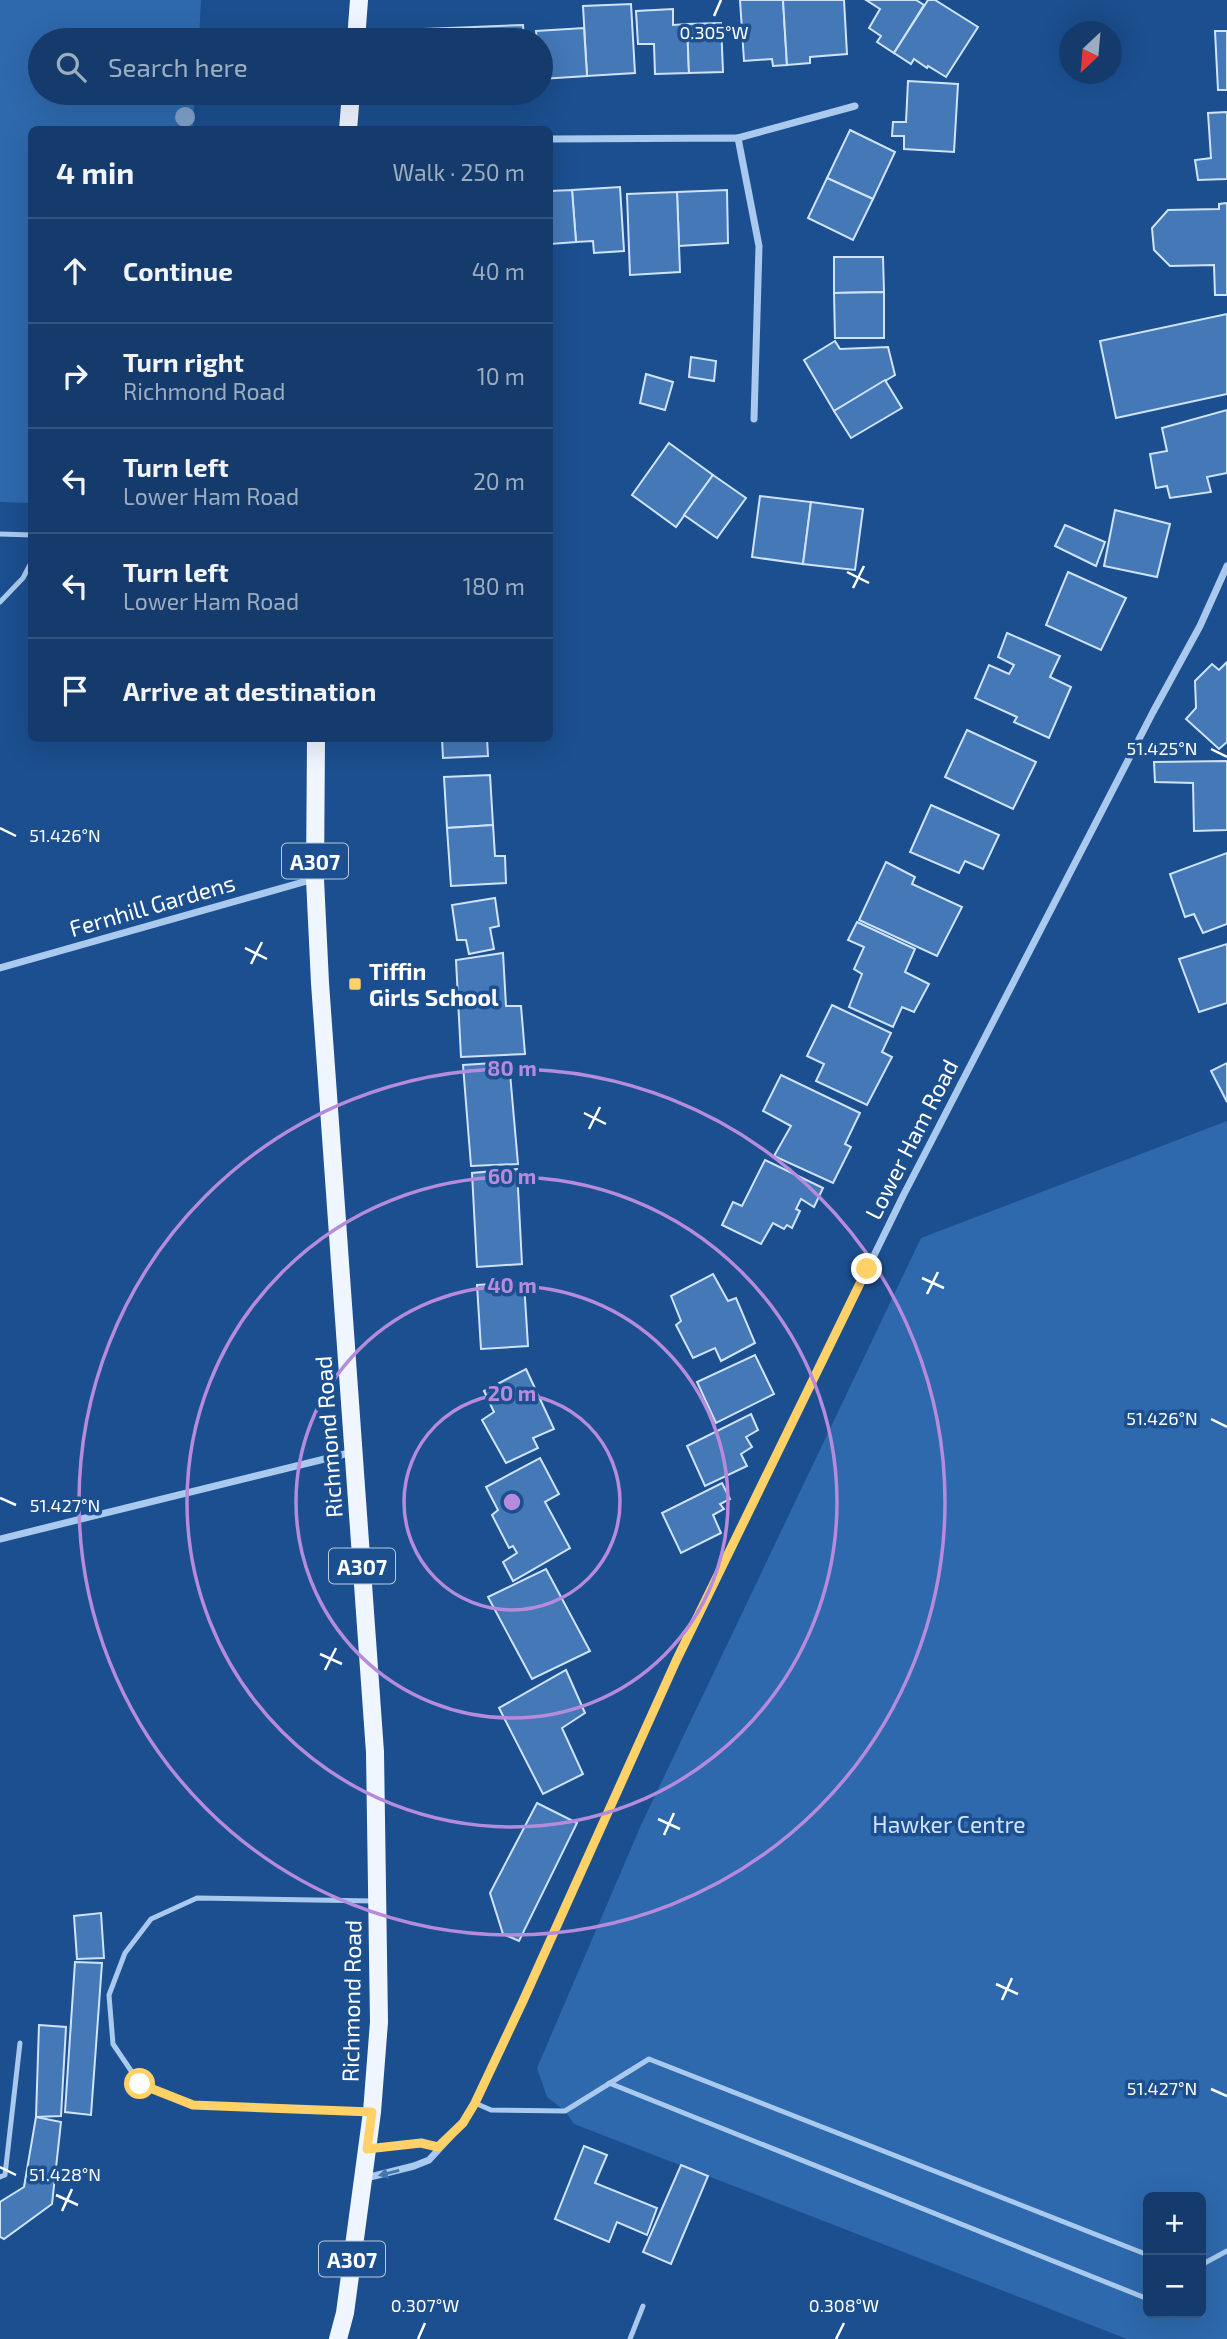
<!DOCTYPE html>
<html lang="en">
<head>
<meta charset="utf-8">
<style>
	:root { --surface:#143b6b; --page:#214673; --text:#f1f3f6; --muted:#9dadc1; --line:#33557e }
	body { margin:0; font-family:"Exo 2",sans-serif; background:var(--page); color:var(--text) }
	.controls { position:absolute; right:21px; bottom:21px; display:grid; overflow:hidden; border-radius:10px; box-shadow:0 7px 28px #0002 }
	.controls button { width:63px; height:63px; display:grid; place-items:center; padding:0; border:0; border-bottom:2px solid var(--line); background:var(--surface); color:var(--text); font:35px sans-serif }
	.compass { position:absolute; left:1059px; top:21px; width:63px; height:63px; border-radius:50%; background:var(--surface); box-shadow:0 7px 28px #0002; rotate:206deg }
	.stop { position:absolute; width:21px; height:21px; margin:-16px; border:5px solid #ffd166; border-radius:50%; background:#fff }
	.stop.end { background:#ffd166; border-color:#fff; box-shadow:0 2px 7px #0008 }
	.list { margin:0; padding:0; list-style:none }
	h2 { display:flex; justify-content:space-between; align-items:center; height:91px; margin:0; padding:0 28px; font-size:30px }
	h2 small { font-size:23px; font-weight:400; color:var(--muted) }
	.list li { display:grid; grid-template-columns:46px 1fr auto; gap:21px; align-items:center; box-sizing:border-box; height:105px; padding:0 28px; border-top:2px solid var(--line) }
	.list b { display:block; font-size:26px; white-space:nowrap }
	.list p { margin:0; font-size:23px; white-space:nowrap; color:var(--muted) }
	.list em { font-size:23px; font-style:normal; color:var(--muted) }
	.icon { flex:none; width:38px; height:38px; fill:none; stroke:currentColor; stroke-width:2; stroke-linecap:round; stroke-linejoin:round }
	.map { position:relative; flex:none; width:1227px; height:2339px; overflow:hidden }
	.search { position:absolute; background:var(--surface); box-shadow:0 7px 28px #0002; left:28px; top:28px; width:525px; height:77px; display:flex; align-items:center; gap:18px; box-sizing:border-box; padding:0 24px; border-radius:38px; color:var(--muted); font-size:26px }
	.panel { position:absolute; background:var(--surface); box-shadow:0 7px 28px #0002; left:28px; top:126px; width:525px; height:616px; border-radius:10px }
	.map>svg:first-child { display:block }
	.green { fill:#2e69ad; fill-rule:evenodd }
	.building { fill:#4478b7; stroke:#cfe3fa; stroke-width:2 }
	.lines { fill:none; stroke-linecap:round; stroke-linejoin:round }
	.lane { stroke:#a9c9ee; stroke-width:5 }
	.street { stroke:#a9c9ee; stroke-width:7 }
	.primary { stroke:#f0f6ff; stroke-width:18 }
	.tree { fill:#7ea0ca }
	.oneway { fill:#4674ac }
	.route { stroke:#ffd166; stroke-width:9 }
	.ticks { fill:none; stroke:#fff; stroke-width:2.5 }
	.ring { fill:none; stroke:#b68bdc; stroke-width:3.5 }
	.poi-dot { fill:#ffd166; stroke:#1b4f8f; stroke-width:2.5 }
	.labels { text-anchor:middle; dominant-baseline:central; stroke-width:7; stroke-linejoin:round; paint-order:stroke }
	.shield { fill:#1b4f8f; stroke:#bbcadd; stroke-width:2 }
	.shield-label { font-size:21px; font-weight:bold; fill:#fff }
	.street-label { font-size:23px; fill:#fff; stroke:#1b4f8f }
	.poi-label { font-size:23px; font-weight:bold; fill:#fff; stroke:#1b4f8f; text-anchor:start }
	.park-label { font-size:23px; fill:#cfe3fa; stroke:#1b4f8f }
	.ticks-label { font-size:18px; text-anchor:middle; fill:#fff; stroke:#1b4f8f; stroke-width:7; stroke-linejoin:round; paint-order:stroke }
	.centre { fill:#b68bdc; stroke:#1b4f8f; stroke-width:3.5 }
	.ring-label { font-size:21px; text-anchor:middle; font-weight:bold; fill:#b68bdc; stroke:#1b4f8f; stroke-width:7; stroke-linejoin:round; paint-order:stroke }
</style>
</head>
<body>
<div class="map">
<svg width="1227" height="2339" viewBox="0 0 1227 2339">
	<rect width="100%" height="100%" fill="#1b4f8f"/>
	<g class="green">
		<path d="M 0,0 L 201,0 L 199,40 L 40,40 L 40,93 L 195,93 L 193,129 L 32,130 L 31,503 L 0,502 Z"/>
		<path d="M 1227,1121 L 1227,2339 L 1127,2339 L 574,2124 L 565,2111 L 547,2097 L 537,2068 L 641,1825 L 921,1238 ZM 1148,2197 L 1201,2197 L 1201,2313 L 1148,2313 Z"/>
	</g>
	<g class="building">
		<path d="M 740,0 L 783,0 L 787,65 L 773,66 L 772,59 L 744,61 Z"/>
		<path d="M 783,0 L 844,0 L 847,54 L 810,57 L 810,63 L 787,65 Z"/>
		<path d="M 866,0 L 916,0 L 924,5 L 894,53 L 877,42 L 881,36 L 869,28 L 880,9 Z"/>
		<path d="M 928,0 L 935,0 L 978,27 L 946,77 L 928,66 L 927,68 L 914,59 L 911,64 L 894,53 Z"/>
		<path d="M 631,4 L 635,73 L 587,76 L 583,6 Z"/>
		<path d="M 673,9 L 673,25 L 687,24 L 689,73 L 655,74 L 654,44 L 638,44 L 636,11 Z"/>
		<path d="M 721,23 L 723,72 L 689,73 L 687,24 Z"/>
		<path d="M 523,25 L 524,40 L 475,40 L 474,27 Z"/>
		<path d="M 474,27 L 475,40 L 425,40 L 424,29 Z"/>
		<path d="M 584,28 L 587,76 L 541,79 L 541,40 L 537,40 L 536,31 Z"/>
		<path d="M 1215,31 L 1227,31 L 1227,90 L 1218,90 Z"/>
		<path d="M 908,81 L 958,84 L 954,152 L 904,149 L 904,136 L 892,136 L 893,122 L 906,122 Z"/>
		<path d="M 1227,112 L 1227,179 L 1198,180 L 1195,160 L 1211,158 L 1208,113 Z"/>
		<path d="M 850,130 L 895,152 L 873,199 L 827,178 Z"/>
		<path d="M 827,178 L 873,199 L 853,240 L 808,218 Z"/>
		<path d="M 620,187 L 624,251 L 594,253 L 593,241 L 576,242 L 572,190 Z"/>
		<path d="M 572,190 L 576,242 L 550,244 L 550,191 Z"/>
		<path d="M 727,190 L 728,243 L 679,246 L 677,192 Z"/>
		<path d="M 677,192 L 680,272 L 630,275 L 627,194 Z"/>
		<path d="M 1227,203 L 1227,295 L 1215,295 L 1214,265 L 1170,266 L 1154,250 L 1152,228 L 1168,210 L 1219,209 L 1219,204 Z"/>
		<path d="M 834,257 L 883,257 L 884,292 L 834,293 Z"/>
		<path d="M 884,292 L 884,338 L 835,338 L 834,293 Z"/>
		<path d="M 1227,314 L 1227,394 L 1116,418 L 1100,341 Z"/>
		<path d="M 835,341 L 840,349 L 888,347 L 895,375 L 834,411 L 804,360 Z"/>
		<path d="M 691,357 L 716,361 L 714,381 L 689,377 Z"/>
		<path d="M 646,374 L 673,382 L 665,410 L 640,403 Z"/>
		<path d="M 885,380 L 902,408 L 851,438 L 834,411 Z"/>
		<path d="M 1227,410 L 1227,473 L 1207,477 L 1211,492 L 1170,498 L 1167,486 L 1156,488 L 1150,454 L 1167,451 L 1162,428 Z"/>
		<path d="M 669,443 L 713,475 L 676,527 L 632,495 Z"/>
		<path d="M 713,475 L 746,498 L 717,538 L 684,515 Z"/>
		<path d="M 760,496 L 811,502 L 803,564 L 752,557 Z"/>
		<path d="M 811,502 L 863,509 L 855,570 L 803,564 Z"/>
		<path d="M 1115,510 L 1170,524 L 1157,577 L 1104,566 Z"/>
		<path d="M 1065,525 L 1105,542 L 1096,566 L 1055,546 Z"/>
		<path d="M 1068,572 L 1126,598 L 1101,650 L 1046,625 Z"/>
		<path d="M 1007,633 L 1060,656 L 1050,677 L 1071,687 L 1049,738 L 1014,722 L 1017,717 L 975,698 L 989,665 L 1009,674 L 1014,665 L 998,657 Z"/>
		<path d="M 1227,662 L 1227,742 L 1219,749 L 1186,719 L 1196,708 L 1195,681 L 1212,664 L 1219,670 Z"/>
		<path d="M 967,730 L 1036,762 L 1013,809 L 945,777 Z"/>
		<path d="M 442,738 L 487,738 L 488,756 L 443,758 Z"/>
		<path d="M 1227,761 L 1227,830 L 1194,831 L 1193,783 L 1155,782 L 1154,762 Z"/>
		<path d="M 490,775 L 493,825 L 447,828 L 444,777 Z"/>
		<path d="M 931,805 L 999,835 L 983,869 L 965,861 L 959,873 L 910,852 Z"/>
		<path d="M 493,825 L 495,856 L 505,856 L 506,883 L 451,886 L 447,828 Z"/>
		<path d="M 1227,853 L 1227,924 L 1203,933 L 1194,914 L 1185,917 L 1170,874 Z"/>
		<path d="M 886,862 L 915,877 L 912,884 L 962,907 L 937,956 L 859,920 Z"/>
		<path d="M 495,898 L 499,926 L 490,928 L 494,949 L 469,954 L 466,940 L 457,940 L 452,905 Z"/>
		<path d="M 857,922 L 915,949 L 905,972 L 929,984 L 914,1012 L 902,1007 L 893,1027 L 849,1007 L 862,974 L 854,969 L 864,947 L 848,940 Z"/>
		<path d="M 1227,944 L 1227,1003 L 1199,1012 L 1179,959 Z"/>
		<path d="M 503,953 L 506,1006 L 521,1006 L 525,1054 L 461,1057 L 456,960 Z"/>
		<path d="M 832,1005 L 891,1033 L 882,1052 L 892,1057 L 867,1105 L 816,1081 L 824,1064 L 807,1056 Z"/>
		<path d="M 509,1062 L 518,1164 L 471,1166 L 463,1065 Z"/>
		<path d="M 1227,1063 L 1227,1102 L 1211,1071 Z"/>
		<path d="M 781,1075 L 860,1113 L 845,1144 L 851,1147 L 833,1183 L 774,1156 L 791,1126 L 763,1111 Z"/>
		<path d="M 765,1160 L 823,1188 L 814,1207 L 801,1199 L 796,1209 L 800,1211 L 792,1228 L 787,1225 L 784,1229 L 773,1223 L 761,1244 L 722,1225 L 733,1202 L 742,1206 Z"/>
		<path d="M 517,1169 L 522,1264 L 477,1267 L 472,1173 Z"/>
		<path d="M 713,1274 L 728,1301 L 736,1298 L 755,1343 L 721,1361 L 715,1348 L 693,1358 L 676,1325 L 681,1321 L 671,1296 Z"/>
		<path d="M 524,1282 L 528,1346 L 481,1349 L 477,1285 Z"/>
		<path d="M 755,1355 L 774,1394 L 716,1423 L 697,1382 Z"/>
		<path d="M 526,1369 L 554,1429 L 533,1438 L 538,1448 L 506,1463 L 482,1420 L 494,1412 L 484,1391 Z"/>
		<path d="M 751,1414 L 758,1430 L 746,1437 L 752,1447 L 741,1454 L 747,1466 L 705,1486 L 687,1446 Z"/>
		<path d="M 540,1458 L 559,1494 L 545,1502 L 570,1548 L 513,1581 L 503,1562 L 517,1553 L 513,1546 L 509,1548 L 492,1515 L 498,1510 L 486,1487 Z"/>
		<path d="M 722,1483 L 730,1499 L 720,1504 L 724,1509 L 713,1515 L 721,1533 L 681,1553 L 662,1513 Z"/>
		<path d="M 546,1569 L 590,1651 L 532,1679 L 488,1597 Z"/>
		<path d="M 566,1670 L 585,1713 L 562,1728 L 583,1774 L 543,1794 L 499,1708 Z"/>
		<path d="M 537,1803 L 577,1823 L 519,1941 L 503,1934 L 490,1893 Z"/>
		<path d="M 101,1913 L 104,1958 L 77,1959 L 74,1916 Z"/>
		<path d="M 75,1962 L 102,1963 L 91,2115 L 65,2112 Z"/>
		<path d="M 39,2025 L 66,2027 L 61,2116 L 36,2117 Z"/>
		<path d="M 36,2117 L 61,2122 L 52,2204 L 4,2239 L 0,2237 L 0,2202 L 24,2187 Z"/>
		<path d="M 584,2146 L 607,2155 L 595,2183 L 657,2208 L 647,2235 L 617,2222 L 609,2242 L 555,2219 Z"/>
		<path d="M 681,2165 L 708,2176 L 671,2264 L 643,2252 Z"/>
	</g>
	<g class="lines">
		<g class="lane">
			<path d="M 0,534 L 32,535"/>
			<path d="M 0,602 L 23,578 L 32,561"/>
			<path d="M 609,2083 L 1148,2299"/>
			<path d="M 475,2103 L 491,2110 L 565,2111 L 649,2059 L 1148,2255"/>
			<path d="M 369,2112 L 193,2105 L 140,2084 L 113,2044 L 109,1995 L 125,1953 L 151,1919 L 197,1898 L 374,1901"/>
			<path d="M 0,2177 L 5,2175 L 20,2043"/>
			<path d="M 1201,2265 L 1227,2251"/>
			<path d="M 630,2339 L 643,2306"/>
		</g>
		<g class="street">
			<path d="M 738,138 L 855,106"/>
			<path d="M 550,139 L 738,138 L 759,246 L 754,419"/>
			<path d="M 0,968 L 314,879"/>
			<path d="M 0,1539 L 353,1452"/>
			<path d="M 367,2149 L 421,2143 L 438,2147"/>
			<path d="M 366,2178 L 414,2166 L 429,2160 L 463,2123 L 475,2103 L 523,2001 L 676,1661 L 903,1196 L 1153,712 L 1200,626 L 1227,566"/>
		</g>
		<g class="primary">
			<path d="M 356,40 L 359,0"/>
			<path d="M 348,130 L 351,93"/>
			<path d="M 316,738 L 315,879 L 320,983 L 375,1752 L 379,2022 L 372,2112 L 345,2313 L 338,2339"/>
		</g>
	</g>
	<circle class="tree" cx="185" cy="117" r="10"/>
	<defs><path id="oneway-solid" d="M-6-.8H1V-3.2L6.5 0L1 3.2V.8H-6Z" transform="scale(1.75)"/></defs>
	<use class="oneway" href="#oneway-solid" transform="translate(389 2173) rotate(166)"/>
	<g class="lines">
		<path class="route" d="M 140,2084 L 193,2105 L 372,2112 L 367,2149 L 421,2143 L 438,2147 L 463,2123 L 475,2103 L 523,2001 L 676,1661 L 867,1269"/>
	</g>
	<path class="ticks" d="M 714,16 L 721,0M 847,572 L 869,583M 853,588 L 864,566M 1211,749 L 1227,757M 0,828 L 16,836M 245,948 L 267,959M 251,964 L 262,942M 584,1113 L 606,1124M 589,1129 L 600,1107M 922,1278 L 944,1288M 927,1294 L 938,1272M 1211,1419 L 1227,1427M 0,1498 L 16,1505M 320,1654 L 342,1664M 325,1670 L 336,1648M 658,1819 L 680,1829M 664,1835 L 674,1813M 996,1984 L 1018,1994M 1002,2000 L 1012,1978M 1211,2089 L 1227,2096M 0,2167 L 16,2175M 56,2195 L 78,2205M 62,2211 L 72,2189M 418,2339 L 425,2323M 836,2339 L 844,2323"/>
	<g class="ring">
		<circle cx="512" cy="1502" r="108"/>
		<circle cx="512" cy="1502" r="216"/>
		<circle cx="512" cy="1502" r="325"/>
		<circle cx="512" cy="1502" r="433"/>
	</g>
	<rect class="poi-dot" x="348" y="977" width="14" height="14" rx="3.5"/>
	<g class="labels">
		<g class="shield">
			<rect x="282" y="843.5" width="66" height="35" rx="5"/>
			<rect x="329" y="1548.5" width="66" height="35" rx="5"/>
			<rect x="319" y="2241.5" width="66" height="35" rx="5"/>
		</g>
		<g class="shield-label">
			<text x="315" y="861">A307</text>
			<text x="362" y="1566">A307</text>
			<text x="352" y="2259">A307</text>
		</g>
		<g class="street-label">
			<text transform="translate(152 905) rotate(-16)">Fernhill Gardens</text>
			<text transform="translate(911 1139) rotate(-63)">Lower Ham Road</text>
			<text transform="translate(328 1437) rotate(-94)">Richmond Road</text>
			<text transform="translate(351 2001) rotate(-89)">Richmond Road</text>
		</g>
		<g class="poi-label">
			<text x="369" y="971">Tiffin<tspan x="369" dy="26">Girls School</tspan></text>
		</g>
		<g class="park-label">
			<text x="949" y="1824">Hawker Centre</text>
		</g>
	</g>
	<g class="ticks-label">
		<text x="714" y="39">0.305°W</text>
		<text x="1162" y="755">51.425°N</text>
		<text x="65" y="842">51.426°N</text>
		<text x="1162" y="1425">51.426°N</text>
		<text x="65" y="1512">51.427°N</text>
		<text x="1162" y="2095">51.427°N</text>
		<text x="65" y="2181">51.428°N</text>
		<text x="425" y="2312">0.307°W</text>
		<text x="844" y="2312">0.308°W</text>
	</g>
	<circle cx="512" cy="1502" r="10" class="centre"/>
	<g class="ring-label">
		<text x="512" y="1076">80 m</text>
		<text x="512" y="1184">60 m</text>
		<text x="512" y="1293">40 m</text>
		<text x="512" y="1401">20 m</text>
	</g>
</svg>
<div class="controls">
<button>+</button>
<button>−</button>
</div>
<svg class="compass" viewBox="-18 -18 36 36"><path d="M0-13l5 13h-10z" fill="#e53935"/><path d="M0 13l5-13h-10z" fill="#9dadc1"/></svg>
<div class="stop" style="left:140px;top:2084px"></div>
<div class="stop end" style="left:867px;top:1269px"></div>
<div class="search"><svg class="icon" aria-label="search" viewBox="0 0 24 24"><circle cx="10" cy="10" r="6"/><path d="M15 15l6 6"/></svg>Search here</div>
<section class="panel">
<h2>4 min<small>Walk · 250 m</small></h2>
<ul class="list">
<li><svg class="icon" aria-label="ahead" viewBox="0 0 24 24"><path d="M12 20V5M6 11l6-6 6 6"/></svg><div><b>Continue</b></div><em>40 m</em></li>
<li><svg class="icon" aria-label="right" viewBox="0 0 24 24"><path d="M7 20v-9h11M14 6l5 5-5 5"/></svg><div><b>Turn right</b><p>Richmond Road</p></div><em>10 m</em></li>
<li><svg class="icon" aria-label="left" viewBox="0 0 24 24"><path d="M17 20v-9H6M10 6l-5 5 5 5"/></svg><div><b>Turn left</b><p>Lower Ham Road</p></div><em>20 m</em></li>
<li><svg class="icon" aria-label="left" viewBox="0 0 24 24"><path d="M17 20v-9H6M10 6l-5 5 5 5"/></svg><div><b>Turn left</b><p>Lower Ham Road</p></div><em>180 m</em></li>
<li><svg class="icon" aria-label="arrive" viewBox="0 0 24 24"><path d="M6 21V4h12l-3 4 3 4H6"/></svg><div><b>Arrive at destination</b></div></li>
</ul>
</section>
</div>
</body>
</html>
